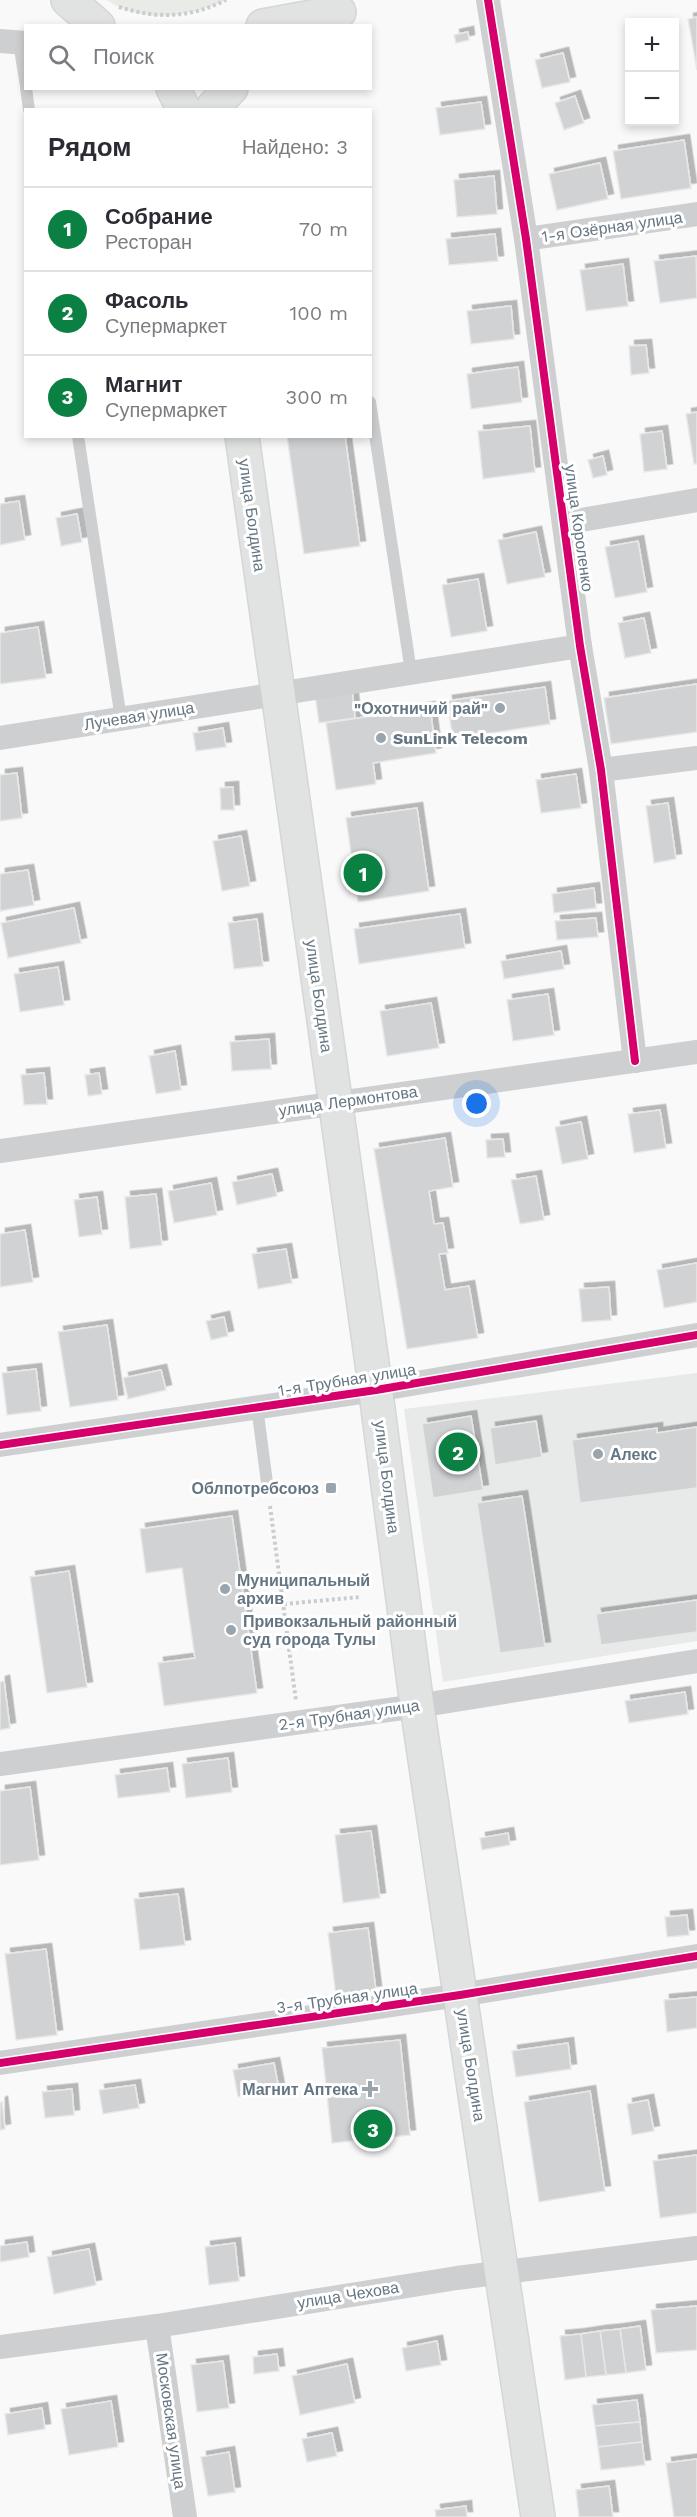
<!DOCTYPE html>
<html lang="ru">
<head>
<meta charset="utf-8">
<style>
	:root { --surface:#fff; --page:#f7f7f7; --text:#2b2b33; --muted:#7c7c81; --line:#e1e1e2; --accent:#0b8043 }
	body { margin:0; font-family:"Work Sans",sans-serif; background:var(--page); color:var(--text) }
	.controls { position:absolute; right:18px; top:18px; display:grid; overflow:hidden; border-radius:0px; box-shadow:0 3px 9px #0003 }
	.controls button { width:54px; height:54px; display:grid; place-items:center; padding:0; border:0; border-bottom:2px solid var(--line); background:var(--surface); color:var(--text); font:30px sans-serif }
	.you { position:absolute; left:477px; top:1104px; width:21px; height:21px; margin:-15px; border:4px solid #fff; border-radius:50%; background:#1a73e8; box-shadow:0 0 0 9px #1a73e833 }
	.badge { display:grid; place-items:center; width:39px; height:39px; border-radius:50%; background:var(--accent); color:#fff; font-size:20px; font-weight:700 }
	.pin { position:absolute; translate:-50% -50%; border:3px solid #fff; box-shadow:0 2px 6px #0006 }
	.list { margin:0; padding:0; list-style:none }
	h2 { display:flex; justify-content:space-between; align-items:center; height:78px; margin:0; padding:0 24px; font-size:26px }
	h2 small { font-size:20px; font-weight:400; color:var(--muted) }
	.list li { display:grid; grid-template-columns:39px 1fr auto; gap:18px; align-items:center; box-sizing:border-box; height:84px; padding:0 24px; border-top:2px solid var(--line) }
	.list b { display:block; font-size:22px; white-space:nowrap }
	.list p { margin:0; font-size:20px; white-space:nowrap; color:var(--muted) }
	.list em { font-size:20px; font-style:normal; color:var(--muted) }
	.icon { flex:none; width:33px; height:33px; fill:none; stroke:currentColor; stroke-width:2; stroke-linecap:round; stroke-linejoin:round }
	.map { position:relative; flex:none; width:697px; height:2517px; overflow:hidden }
	.search { position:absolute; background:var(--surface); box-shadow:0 3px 9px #0003; left:24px; top:24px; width:348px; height:66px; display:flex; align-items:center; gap:15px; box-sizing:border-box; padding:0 21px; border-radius:0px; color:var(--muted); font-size:22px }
	.panel { position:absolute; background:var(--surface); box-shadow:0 3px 9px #0003; left:24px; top:108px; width:348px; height:330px; border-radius:0px }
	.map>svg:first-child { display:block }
	.built { fill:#e8e9e9 }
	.green { fill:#e8ebe6 }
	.building { fill:#d0d2d3; stroke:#e8e8e8; stroke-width:1.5; filter:url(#shadow) }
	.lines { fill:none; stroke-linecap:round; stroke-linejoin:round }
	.primary-casing { stroke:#d5d6d7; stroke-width:36 }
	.path { stroke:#cbcccd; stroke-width:4; stroke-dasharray:3 3; stroke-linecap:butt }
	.service { stroke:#cecfd0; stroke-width:12 }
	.minor { stroke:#cecfd0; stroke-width:24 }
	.primary { stroke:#e1e2e2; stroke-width:33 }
	.cycleway-casing { stroke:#fff; stroke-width:11 }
	.cycleway { stroke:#d6006c; stroke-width:8 }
	.poi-dot { fill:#99a4ac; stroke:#fff; stroke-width:2 }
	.labels { text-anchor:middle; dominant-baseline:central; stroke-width:6; stroke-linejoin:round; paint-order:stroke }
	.street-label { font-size:16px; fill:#657683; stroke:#fff }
	.poi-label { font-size:16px; font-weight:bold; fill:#657683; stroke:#fff; text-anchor:start }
</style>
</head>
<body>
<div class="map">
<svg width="697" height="2517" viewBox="0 0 697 2517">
	<defs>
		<filter id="shadow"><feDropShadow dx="5.5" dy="-5.5" stdDeviation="0" flood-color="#0004"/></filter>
	</defs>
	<rect width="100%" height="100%" fill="#f9f9f9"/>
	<path class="built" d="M 697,1373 L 697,1641 L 443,1682 L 404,1409 Z"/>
	<path class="green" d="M 107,0 L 226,0 C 190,18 141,24 107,0 Z"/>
	<g class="building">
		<path d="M 697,17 L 697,70 L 688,19 Z"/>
		<path d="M 468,32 L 469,40 L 456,43 L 454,35 Z"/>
		<path d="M 563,53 L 570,82 L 542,88 L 535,60 Z"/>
		<path d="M 575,96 L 584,123 L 564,130 L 555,103 Z"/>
		<path d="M 481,102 L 485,129 L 440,135 L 436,108 Z"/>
		<path d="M 684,140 L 691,188 L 621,199 L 613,151 Z"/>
		<path d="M 600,163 L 608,199 L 557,210 L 549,174 Z"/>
		<path d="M 494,176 L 497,214 L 457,217 L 454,180 Z"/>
		<path d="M 495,234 L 498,261 L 449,265 L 446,239 Z"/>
		<path d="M 696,256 L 697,298 L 660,303 L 654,261 Z"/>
		<path d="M 623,264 L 628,306 L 586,311 L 580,270 Z"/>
		<path d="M 511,306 L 514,339 L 471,344 L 467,311 Z"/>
		<path d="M 646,345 L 649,373 L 631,375 L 629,346 Z"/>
		<path d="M 518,367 L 522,402 L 471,409 L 467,374 Z"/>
		<path d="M 697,412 L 697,464 L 694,464 L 686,414 Z"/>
		<path d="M 530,426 L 535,472 L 483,479 L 478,431 Z"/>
		<path d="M 662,431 L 667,469 L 644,472 L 640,434 Z"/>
		<path d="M 287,436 L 345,436 L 360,546 L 304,554 Z"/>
		<path d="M 603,456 L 607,475 L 593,478 L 588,460 Z"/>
		<path d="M 19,501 L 25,540 L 0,545 L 0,504 Z"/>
		<path d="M 77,514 L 82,542 L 61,546 L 56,518 Z"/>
		<path d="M 536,532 L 545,577 L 507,584 L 498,540 Z"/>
		<path d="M 638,541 L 647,592 L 615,598 L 605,547 Z"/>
		<path d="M 478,579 L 487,631 L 451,637 L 442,585 Z"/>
		<path d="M 644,618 L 651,653 L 625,658 L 618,623 Z"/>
		<path d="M 38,627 L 46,678 L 0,684 L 0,633 Z"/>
		<path d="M 697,684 L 697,732 L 611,744 L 604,698 Z"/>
		<path d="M 545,687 L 550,724 L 453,739 L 447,701 Z"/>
		<path d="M 352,690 L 355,718 L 319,723 L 315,695 Z"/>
		<path d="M 430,707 L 436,753 L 373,763 L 376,784 L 336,790 L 326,723 Z"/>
		<path d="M 223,728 L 226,747 L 196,751 L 193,733 Z"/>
		<path d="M 17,773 L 22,818 L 0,821 L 0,775 Z"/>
		<path d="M 576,774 L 581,808 L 541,813 L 536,780 Z"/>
		<path d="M 233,787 L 234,810 L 221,810 L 220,788 Z"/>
		<path d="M 668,803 L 676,859 L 654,863 L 646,806 Z"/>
		<path d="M 417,808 L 429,891 L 358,902 L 346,818 Z"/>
		<path d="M 241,836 L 250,886 L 222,891 L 213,841 Z"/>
		<path d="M 28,870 L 34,905 L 0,911 L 0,874 Z"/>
		<path d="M 594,888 L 596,908 L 554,913 L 552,894 Z"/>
		<path d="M 74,908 L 81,943 L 8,958 L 1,923 Z"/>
		<path d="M 460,914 L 465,948 L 359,964 L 354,929 Z"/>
		<path d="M 596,918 L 598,937 L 557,940 L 555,921 Z"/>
		<path d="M 257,919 L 263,966 L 234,969 L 228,923 Z"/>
		<path d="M 561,951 L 564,969 L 504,979 L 501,961 Z"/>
		<path d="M 58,967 L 64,1005 L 20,1012 L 14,974 Z"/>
		<path d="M 548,994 L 554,1035 L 513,1041 L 507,1000 Z"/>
		<path d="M 431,1003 L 439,1048 L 387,1056 L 380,1011 Z"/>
		<path d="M 269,1039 L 271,1069 L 232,1071 L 230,1042 Z"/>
		<path d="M 175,1051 L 181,1090 L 156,1094 L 149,1056 Z"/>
		<path d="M 44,1073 L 47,1104 L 24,1105 L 21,1075 Z"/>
		<path d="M 99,1073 L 102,1094 L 88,1096 L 85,1075 Z"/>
		<path d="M 660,1110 L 666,1148 L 634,1153 L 628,1114 Z"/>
		<path d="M 581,1122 L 588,1159 L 562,1164 L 555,1127 Z"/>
		<path d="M 445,1138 L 453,1187 L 429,1191 L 434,1224 L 443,1223 L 448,1253 L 439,1254 L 445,1290 L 469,1286 L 478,1338 L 407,1349 L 374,1149 Z"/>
		<path d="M 503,1139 L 505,1157 L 487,1158 L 486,1140 Z"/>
		<path d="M 272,1174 L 277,1196 L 237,1205 L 232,1182 Z"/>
		<path d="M 536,1176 L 544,1220 L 520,1224 L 511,1180 Z"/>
		<path d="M 211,1183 L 217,1215 L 174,1223 L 168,1191 Z"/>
		<path d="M 156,1194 L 162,1245 L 130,1249 L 125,1197 Z"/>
		<path d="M 97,1197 L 102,1234 L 79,1237 L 74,1200 Z"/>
		<path d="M 25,1230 L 33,1282 L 0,1287 L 0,1234 Z"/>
		<path d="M 286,1249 L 292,1283 L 258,1289 L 252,1254 Z"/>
		<path d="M 697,1263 L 697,1302 L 664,1308 L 657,1270 Z"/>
		<path d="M 609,1287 L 611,1320 L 582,1322 L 579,1289 Z"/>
		<path d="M 224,1317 L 228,1336 L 211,1340 L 206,1321 Z"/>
		<path d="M 107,1325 L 118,1400 L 70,1407 L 58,1332 Z"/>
		<path d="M 36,1369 L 41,1411 L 7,1415 L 2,1373 Z"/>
		<path d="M 161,1370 L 166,1390 L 128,1399 L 123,1378 Z"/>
		<path d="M 471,1416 L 483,1490 L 433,1498 L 422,1424 Z"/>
		<path d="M 536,1421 L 542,1457 L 495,1465 L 490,1428 Z"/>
		<path d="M 697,1427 L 697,1488 L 580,1503 L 572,1440 L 657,1428 L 657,1433 Z"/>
		<path d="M 522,1496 L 545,1647 L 500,1653 L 477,1503 Z"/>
		<path d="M 232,1516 L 257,1693 L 164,1706 L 158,1663 L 195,1658 L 182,1568 L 146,1573 L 140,1529 Z"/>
		<path d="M 69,1571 L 87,1687 L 47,1693 L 30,1577 Z"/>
		<path d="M 697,1600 L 697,1632 L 601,1645 L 596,1614 Z"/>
		<path d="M 4,1681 L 10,1728 L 0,1730 L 0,1682 Z"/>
		<path d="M 685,1692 L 688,1714 L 629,1723 L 625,1701 Z"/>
		<path d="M 228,1758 L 232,1792 L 186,1798 L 182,1764 Z"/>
		<path d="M 167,1768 L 170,1792 L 118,1798 L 115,1775 Z"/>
		<path d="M 30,1787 L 39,1860 L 0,1865 L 0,1791 Z"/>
		<path d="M 371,1831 L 380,1898 L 343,1903 L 335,1835 Z"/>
		<path d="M 508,1833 L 510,1845 L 482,1850 L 480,1838 Z"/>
		<path d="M 178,1894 L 185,1945 L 140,1950 L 134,1899 Z"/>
		<path d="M 687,1915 L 689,1935 L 667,1937 L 665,1917 Z"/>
		<path d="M 368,1928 L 376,1991 L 336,1996 L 328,1933 Z"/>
		<path d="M 46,1949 L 57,2035 L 16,2040 L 5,1954 Z"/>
		<path d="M 697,1997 L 697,2028 L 667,2032 L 664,2000 Z"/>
		<path d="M 400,2040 L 410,2135 L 332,2143 L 322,2048 Z"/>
		<path d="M 568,2043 L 571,2069 L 516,2077 L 512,2051 Z"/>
		<path d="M 274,2063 L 279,2090 L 238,2097 L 233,2070 Z"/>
		<path d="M 135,2085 L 139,2108 L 103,2114 L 99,2090 Z"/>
		<path d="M 72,2089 L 74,2115 L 45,2118 L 42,2092 Z"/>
		<path d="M 590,2091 L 605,2191 L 539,2202 L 524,2102 Z"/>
		<path d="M 648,2100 L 654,2131 L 632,2135 L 627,2104 Z"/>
		<path d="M 2,2102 L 5,2129 L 0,2130 L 0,2103 Z"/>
		<path d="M 697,2155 L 697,2213 L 660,2218 L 653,2161 Z"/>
		<path d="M 27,2242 L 29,2257 L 0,2262 L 0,2246 Z"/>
		<path d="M 235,2243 L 239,2281 L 209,2285 L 205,2247 Z"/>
		<path d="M 89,2249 L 96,2285 L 54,2294 L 47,2257 Z"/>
		<path d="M 697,2306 L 697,2350 L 656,2353 L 651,2310 Z"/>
		<path d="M 640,2326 L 646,2370 L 626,2373 L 620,2329 Z"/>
		<path d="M 620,2329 L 626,2373 L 606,2375 L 600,2331 Z"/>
		<path d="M 600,2331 L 606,2375 L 586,2377 L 581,2334 Z"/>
		<path d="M 581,2334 L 586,2377 L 565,2380 L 560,2336 Z"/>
		<path d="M 437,2341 L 441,2365 L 406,2371 L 402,2348 Z"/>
		<path d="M 277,2354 L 279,2371 L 254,2374 L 253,2357 Z"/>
		<path d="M 223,2361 L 229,2408 L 197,2412 L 191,2365 Z"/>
		<path d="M 347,2364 L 355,2403 L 300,2415 L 292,2376 Z"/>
		<path d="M 637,2400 L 640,2422 L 595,2426 L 592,2405 Z"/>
		<path d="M 111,2401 L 118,2447 L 69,2455 L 61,2409 Z"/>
		<path d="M 42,2408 L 45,2429 L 8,2435 L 5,2414 Z"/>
		<path d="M 640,2422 L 642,2442 L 598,2447 L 595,2426 Z"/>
		<path d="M 332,2433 L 337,2456 L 307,2462 L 302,2439 Z"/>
		<path d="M 642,2442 L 645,2465 L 601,2470 L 598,2447 Z"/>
		<path d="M 229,2452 L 235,2492 L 208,2496 L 201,2457 Z"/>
		<path d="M 697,2459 L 697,2517 L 674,2517 L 666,2463 Z"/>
		<path d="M 609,2486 L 613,2517 L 579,2517 L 576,2490 Z"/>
		<path d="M 466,2506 L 467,2517 L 436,2517 L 435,2510 Z"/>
	</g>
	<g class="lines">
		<defs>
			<g id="primary">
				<path d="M 68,0 L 98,26"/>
				<path d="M 263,26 L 339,12"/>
				<path d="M 173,88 L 184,110"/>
				<path d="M 214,106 L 231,88"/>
				<path d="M 242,436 L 372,1363 L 417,1706 L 538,2517"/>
			</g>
		</defs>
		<use href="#primary" class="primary-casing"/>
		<g class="path">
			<path d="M 119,7 C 157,19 190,18 226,0"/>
			<path d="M 270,1506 L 296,1701"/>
			<path d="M 284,1604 L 360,1597"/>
		</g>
		<g class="service">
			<path d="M 19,43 L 26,86"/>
			<path d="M 26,88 L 29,110"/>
			<path d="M 370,402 L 411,672"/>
			<path d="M 78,436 L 121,719"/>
			<path d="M 257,1407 L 268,1490"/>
		</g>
		<g class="minor">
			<path d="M 488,0 L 526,239 L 580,646 L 601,770 L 635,1061"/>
			<path d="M 0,41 L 26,43"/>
			<path d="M 526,239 L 697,214"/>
			<path d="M 564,523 L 697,500"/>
			<path d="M 0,738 L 580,646"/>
			<path d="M 601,770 L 697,758"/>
			<path d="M 0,1151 L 697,1052"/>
			<path d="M 0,1445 L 376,1390 L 697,1335"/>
			<path d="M 0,1764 L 417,1706 L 697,1661"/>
			<path d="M 0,2063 L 460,1995 L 697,1956"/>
			<path d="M 157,2326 L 185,2517"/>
			<path d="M 0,2347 L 157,2326 L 457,2278 L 697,2248"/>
		</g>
		<use href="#primary" class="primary"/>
		<defs>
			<g id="cycleway">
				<path d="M 488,0 L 526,239 L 580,646 L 601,770 L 635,1061"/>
				<path d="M 0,1445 L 376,1390 L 697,1335"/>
				<path d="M 0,2063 L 460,1995 L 697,1956"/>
			</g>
		</defs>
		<use href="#cycleway" class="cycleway-casing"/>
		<use href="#cycleway" class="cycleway"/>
	</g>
	<g class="poi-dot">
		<circle cx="500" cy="708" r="6"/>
		<circle cx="381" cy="738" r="6"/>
		<circle cx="598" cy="1454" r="6"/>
		<rect x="325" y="1482" width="12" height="12" rx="3"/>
		<circle cx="225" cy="1589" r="6"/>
		<circle cx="231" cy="1630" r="6"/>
		<path d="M367 2080h6v6h6v6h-6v6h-6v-6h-6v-6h6z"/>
	</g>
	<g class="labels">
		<g class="street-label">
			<text transform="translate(612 227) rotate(-8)">1-я Озёрная улица</text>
			<text transform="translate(252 515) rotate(82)">улица Болдина</text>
			<text transform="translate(579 528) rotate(82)">улица Короленко</text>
			<text transform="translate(139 716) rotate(-9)">Лучевая улица</text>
			<text transform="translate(319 996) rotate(82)">улица Болдина</text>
			<text transform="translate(348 1101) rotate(-8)">улица Лермонтова</text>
			<text transform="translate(347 1380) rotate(-9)">1-я Трубная улица</text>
			<text transform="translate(387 1477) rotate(83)">улица Болдина</text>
			<text transform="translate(349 1715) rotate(-8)">2-я Трубная улица</text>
			<text transform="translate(347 1998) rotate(-8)">3-я Трубная улица</text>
			<text transform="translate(471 2065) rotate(81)">улица Болдина</text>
			<text transform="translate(348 2295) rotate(-9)">улица Чехова</text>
			<text transform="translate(171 2421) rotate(82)">Московская улица</text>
		</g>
		<g class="poi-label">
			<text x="488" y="708" text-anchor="end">"Охотничий рай"</text>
			<text x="393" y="738">SunLink Telecom</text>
			<text x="610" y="1454">Алекс</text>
			<text x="319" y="1488" text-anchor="end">Облпотребсоюз</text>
			<text x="237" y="1580">Муниципальный<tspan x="237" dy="18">архив</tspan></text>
			<text x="243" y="1621">Привокзальный районный<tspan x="243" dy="18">суд города Тулы</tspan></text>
			<text x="358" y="2089" text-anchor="end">Магнит Аптека</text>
		</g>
	</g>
</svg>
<div class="controls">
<button>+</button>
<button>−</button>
</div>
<div class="you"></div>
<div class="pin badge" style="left:363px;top:873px">1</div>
<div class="pin badge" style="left:458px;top:1452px">2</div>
<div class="pin badge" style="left:373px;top:2129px">3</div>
<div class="search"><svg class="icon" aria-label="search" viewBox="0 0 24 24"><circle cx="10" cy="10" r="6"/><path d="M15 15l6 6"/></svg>Поиск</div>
<section class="panel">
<h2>Рядом<small>Найдено: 3</small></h2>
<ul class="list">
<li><span class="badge">1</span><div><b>Собрание</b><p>Ресторан</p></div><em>70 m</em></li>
<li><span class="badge">2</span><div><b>Фасоль</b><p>Супермаркет</p></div><em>100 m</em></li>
<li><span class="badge">3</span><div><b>Магнит</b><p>Супермаркет</p></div><em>300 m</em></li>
</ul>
</section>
</div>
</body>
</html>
